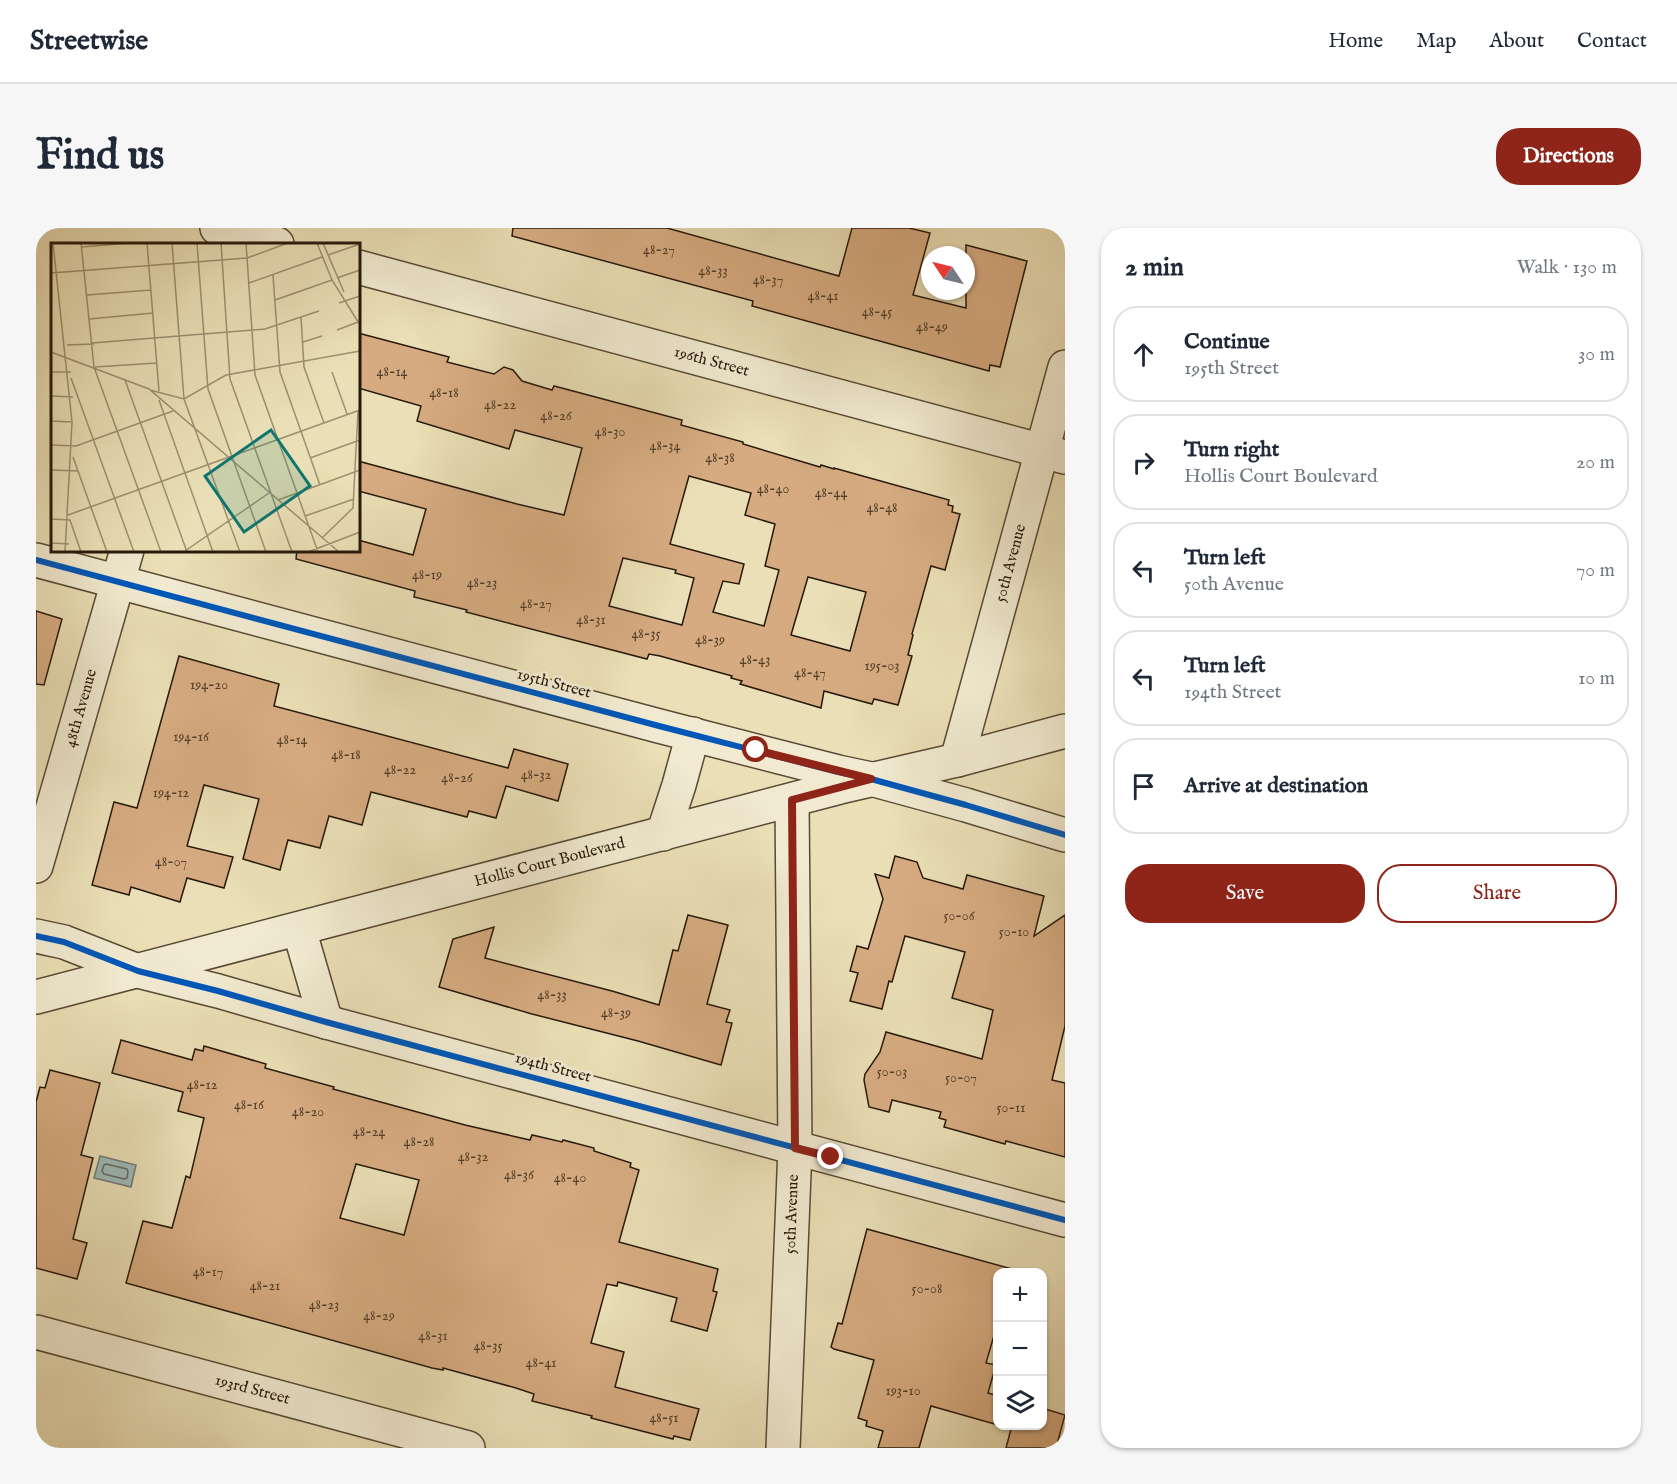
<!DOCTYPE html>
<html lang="en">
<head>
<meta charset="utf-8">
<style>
	:root { --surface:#fff; --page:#f6f6f7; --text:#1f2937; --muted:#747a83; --line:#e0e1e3; --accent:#8f2418 }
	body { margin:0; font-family:"IM FELL English",serif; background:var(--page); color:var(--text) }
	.controls { position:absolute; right:18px; bottom:18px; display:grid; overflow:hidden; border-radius:12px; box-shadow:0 2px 4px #0004 }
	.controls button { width:54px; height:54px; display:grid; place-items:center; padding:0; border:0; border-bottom:2px solid var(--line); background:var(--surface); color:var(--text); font:30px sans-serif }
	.compass { position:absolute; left:885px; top:18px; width:54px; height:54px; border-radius:50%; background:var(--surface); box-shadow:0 2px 4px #0004; rotate:305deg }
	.stop { position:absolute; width:18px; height:18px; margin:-14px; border:4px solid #8f2418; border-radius:50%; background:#fff }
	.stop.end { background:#8f2418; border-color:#fff; box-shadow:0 2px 6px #0008 }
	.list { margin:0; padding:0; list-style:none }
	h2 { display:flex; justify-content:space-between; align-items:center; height:78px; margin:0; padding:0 24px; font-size:26px }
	h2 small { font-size:20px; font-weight:400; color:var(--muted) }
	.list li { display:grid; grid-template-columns:39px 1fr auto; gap:18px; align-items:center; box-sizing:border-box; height:96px; margin:0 12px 12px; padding:0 12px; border:2px solid var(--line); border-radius:24px }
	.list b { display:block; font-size:22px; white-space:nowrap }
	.list p { margin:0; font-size:20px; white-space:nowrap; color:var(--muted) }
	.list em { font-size:20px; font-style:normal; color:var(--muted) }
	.actions { display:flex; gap:12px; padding:18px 24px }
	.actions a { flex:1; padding:14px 0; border:2px solid var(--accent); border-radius:24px; text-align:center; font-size:21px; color:var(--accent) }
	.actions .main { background:var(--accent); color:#fff }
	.icon { flex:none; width:33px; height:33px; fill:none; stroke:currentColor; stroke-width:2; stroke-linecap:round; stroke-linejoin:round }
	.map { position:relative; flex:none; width:1029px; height:1220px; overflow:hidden; border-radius:24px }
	header { display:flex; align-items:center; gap:36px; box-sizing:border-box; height:84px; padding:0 30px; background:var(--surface); border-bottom:2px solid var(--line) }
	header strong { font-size:28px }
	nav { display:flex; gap:33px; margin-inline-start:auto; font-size:21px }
	.intro { display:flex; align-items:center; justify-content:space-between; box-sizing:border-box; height:144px; padding:0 36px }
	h1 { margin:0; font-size:42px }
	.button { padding:15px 27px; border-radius:24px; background:var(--accent); color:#fff; font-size:21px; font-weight:700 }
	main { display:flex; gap:36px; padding:0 36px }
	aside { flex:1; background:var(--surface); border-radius:24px; box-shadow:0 2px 4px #0004 }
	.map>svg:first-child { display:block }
	.water { fill:#9dbab9; stroke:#6e7a73; stroke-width:1.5 }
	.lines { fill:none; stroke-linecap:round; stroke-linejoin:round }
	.shore { stroke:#626a62; stroke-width:1.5 }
	.building { fill:#d6ab81; stroke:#27190a; stroke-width:1.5; fill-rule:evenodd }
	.minor-casing { stroke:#584a35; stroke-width:36 }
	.minor { stroke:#f1ead0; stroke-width:33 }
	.cycleway-casing { stroke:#f1ead0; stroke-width:10 }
	.cycleway { stroke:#0057b8; stroke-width:6 }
	.route { stroke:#8f2418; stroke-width:8 }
	.labels { text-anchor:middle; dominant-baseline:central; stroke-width:5; stroke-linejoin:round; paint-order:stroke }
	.number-label { font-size:14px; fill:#533e28 }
	.street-label { font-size:16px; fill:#27190a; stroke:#f1ead0 }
	.inset-road { fill:none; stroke:#9c9071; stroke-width:1.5 }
	.view { fill:#0f766e; fill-opacity:0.15; stroke:#0f766e; stroke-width:3 }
	.inset-edge { fill:none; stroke:#27190a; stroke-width:3 }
</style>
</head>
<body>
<header>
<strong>Streetwise</strong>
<nav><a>Home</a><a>Map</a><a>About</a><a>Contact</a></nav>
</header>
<div class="intro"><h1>Find us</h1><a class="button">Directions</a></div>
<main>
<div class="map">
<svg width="1029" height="1220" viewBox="0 0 1029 1220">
	<rect width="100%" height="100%" fill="#eadfb6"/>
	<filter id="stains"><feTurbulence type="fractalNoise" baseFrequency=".00333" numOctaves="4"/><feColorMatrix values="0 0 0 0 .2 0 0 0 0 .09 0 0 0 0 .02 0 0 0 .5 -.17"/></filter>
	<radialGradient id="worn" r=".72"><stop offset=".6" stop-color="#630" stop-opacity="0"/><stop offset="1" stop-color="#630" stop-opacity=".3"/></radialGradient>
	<path class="water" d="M 64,928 L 100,937 L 95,959 L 58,950 Z"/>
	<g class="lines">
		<path class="shore" d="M 70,936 L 91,941 L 92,944 L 91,950 L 88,951 L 68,946 L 66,943 L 68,937 Z"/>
	</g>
	<g class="building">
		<path d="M 477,0 L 631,0 L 803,48 L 816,0 L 873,0 L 894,5 L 877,67 L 930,80 L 930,17 L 991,33 L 964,139 L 954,137 L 953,143 L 716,78 L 717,73 L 476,8 Z"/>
		<path d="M 322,105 L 413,129 L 411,134 L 458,146 L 468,139 L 477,142 L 486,153 L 516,162 L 518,158 L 646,192 L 645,197 L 707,214 L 707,216 L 784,239 L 785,237 L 798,241 L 798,240 L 913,272 L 912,277 L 917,278 L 916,284 L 924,286 L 909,342 L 895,338 L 876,406 L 877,407 L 872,427 L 876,428 L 862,477 L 838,471 L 836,476 L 788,463 L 785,480 L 704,456 L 706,453 L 695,450 L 696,448 L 624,428 L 613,426 L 611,431 L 430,384 L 431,382 L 378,369 L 379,363 L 260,331 L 261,322 L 322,322 L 322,312 L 377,327 L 390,281 L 322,263 L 322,233 L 481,276 L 528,287 L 546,220 L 479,202 L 473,221 L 381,193 L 385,178 L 322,160 ZM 653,248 L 715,265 L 709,287 L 739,296 L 729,338 L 743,342 L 728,398 L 677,384 L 687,353 L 703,356 L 708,336 L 634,316 ZM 587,330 L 640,342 L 639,345 L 658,350 L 646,397 L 573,378 ZM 772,349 L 830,364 L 814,423 L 755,407 Z"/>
		<path d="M 0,383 L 26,391 L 8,457 L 0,456 Z"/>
		<path d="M 143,428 L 243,456 L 238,478 L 472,540 L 478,521 L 532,536 L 522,573 L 470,558 L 460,590 L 433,583 L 431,589 L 335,564 L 326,597 L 293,588 L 284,620 L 252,612 L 244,642 L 207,631 L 223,571 L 168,557 L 151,618 L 197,629 L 188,660 L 151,650 L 144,674 L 95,659 L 93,667 L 56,657 L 78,574 L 101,580 Z"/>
		<path d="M 859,628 L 881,634 L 887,650 L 927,661 L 931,647 L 1008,668 L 998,708 L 1029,687 L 1029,798 L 1016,852 L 1029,855 L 1029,929 L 970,913 L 969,916 L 908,899 L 910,892 L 903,890 L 905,884 L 856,872 L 853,884 L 833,879 L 828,852 L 829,846 L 844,824 L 850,804 L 946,831 L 957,782 L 916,770 L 929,724 L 869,708 L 856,754 L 853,753 L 846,781 L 814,773 L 822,745 L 814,743 L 821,718 L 832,721 L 847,671 L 839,646 L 853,650 Z"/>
		<path d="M 652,687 L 692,697 L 671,776 L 694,782 L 690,794 L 696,795 L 685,837 L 602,813 L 496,786 L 403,759 L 417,711 L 458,699 L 449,730 L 576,763 L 623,777 L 637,722 L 642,723 Z"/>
		<path d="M 85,812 L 156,832 L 159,821 L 167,823 L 168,818 L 230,836 L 229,840 L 298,859 L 297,861 L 429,897 L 494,912 L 496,907 L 526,914 L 527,912 L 558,920 L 558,923 L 595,935 L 594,939 L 603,942 L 583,1014 L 682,1041 L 677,1063 L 681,1064 L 671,1103 L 635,1093 L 641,1070 L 582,1054 L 581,1058 L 571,1056 L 555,1115 L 588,1124 L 579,1159 L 663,1181 L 654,1212 L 638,1208 L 637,1211 L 555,1190 L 556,1188 L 496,1173 L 498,1166 L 480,1160 L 407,1140 L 407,1142 L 396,1140 L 90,1055 L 107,993 L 136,1000 L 150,948 L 154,950 L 168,890 L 142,883 L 147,864 L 76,845 ZM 320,936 L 383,952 L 368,1007 L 304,990 Z"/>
		<path d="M 14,842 L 64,855 L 45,927 L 57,930 L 37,1011 L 51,1015 L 41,1051 L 0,1040 L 0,874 L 4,859 L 9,860 Z"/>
		<path d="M 831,1001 L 976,1041 L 975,1044 L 962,1044 L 962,1094 L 950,1135 L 960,1137 L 952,1165 L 962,1168 L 962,1197 L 895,1178 L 883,1220 L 842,1220 L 847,1203 L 830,1198 L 831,1193 L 822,1190 L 838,1132 L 798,1121 L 795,1119 L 802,1095 L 806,1096 Z"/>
		<path d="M 1006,1180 L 1029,1187 L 1020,1220 L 970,1220 L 975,1201 L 964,1197 L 1006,1197 Z"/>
	</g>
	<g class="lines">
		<defs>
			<g id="minor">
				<path d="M 181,0 L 241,16"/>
				<path id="s1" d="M 322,39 L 1029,229"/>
				<path d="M 0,332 L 623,498 L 802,544 L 835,551 L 930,577 L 1029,607"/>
				<path id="s2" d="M 921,532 L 1029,139"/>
				<path d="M 627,606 L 643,557 L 657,506"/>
				<path id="s3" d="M 0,638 L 91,322"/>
				<path d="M 263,701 L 290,794"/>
				<path d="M 0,708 L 28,714 L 102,743 L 182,763 L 290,794 L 1029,992"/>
				<path id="s4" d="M 0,769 L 804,559 L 921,532 L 1029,503"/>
				<path id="s5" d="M 0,1104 L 432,1220"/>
				<path id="s6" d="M 747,1220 L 759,920 L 756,572"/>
			</g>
		</defs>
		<use href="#minor" class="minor-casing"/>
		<use href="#minor" class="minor"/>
		<defs>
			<g id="cycleway">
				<path d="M 0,332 L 623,498 L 802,544 L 835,551 L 930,577 L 1029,607"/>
				<path d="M 0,708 L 28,714 L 102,743 L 182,763 L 290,794 L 1029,992"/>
			</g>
		</defs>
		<use href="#cycleway" class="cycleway-casing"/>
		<use href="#cycleway" class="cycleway"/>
	</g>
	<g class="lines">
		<path class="route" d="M 720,522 L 835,551 L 756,572 L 759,920 L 795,929"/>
	</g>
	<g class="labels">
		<g class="number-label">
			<text x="623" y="22">48-27</text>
			<text x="677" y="43">48-33</text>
			<text x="732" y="52">48-37</text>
			<text x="787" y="68">48-41</text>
			<text x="841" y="84">48-45</text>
			<text x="896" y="99">48-49</text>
			<text x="356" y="144">48-14</text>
			<text x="408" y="165">48-18</text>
			<text x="464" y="177">48-22</text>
			<text x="520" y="188">48-26</text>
			<text x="574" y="204">48-30</text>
			<text x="629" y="218">48-34</text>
			<text x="684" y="230">48-38</text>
			<text x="737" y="261">48-40</text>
			<text x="795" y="265">48-44</text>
			<text x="846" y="280">48-48</text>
			<text x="391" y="347">48-19</text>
			<text x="446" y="355">48-23</text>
			<text x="500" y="376">48-27</text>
			<text x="555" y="392">48-31</text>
			<text x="610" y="406">48-35</text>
			<text x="674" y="412">48-39</text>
			<text x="719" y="432">48-43</text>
			<text x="846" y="438">195-03</text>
			<text x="774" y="445">48-47</text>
			<text x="173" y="457">194-20</text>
			<text x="155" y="509">194-16</text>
			<text x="256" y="512">48-14</text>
			<text x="310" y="527">48-18</text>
			<text x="364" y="542">48-22</text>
			<text x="500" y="547">48-32</text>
			<text x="421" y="550">48-26</text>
			<text x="135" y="565">194-12</text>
			<text x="135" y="634">48-07</text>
			<text x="923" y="688">50-06</text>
			<text x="978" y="704">50-10</text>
			<text x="516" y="767">48-33</text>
			<text x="580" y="785">48-39</text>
			<text x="856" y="844">50-03</text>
			<text x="925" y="850">50-07</text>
			<text x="166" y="857">48-12</text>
			<text x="213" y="877">48-16</text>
			<text x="975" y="880">50-11</text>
			<text x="272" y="884">48-20</text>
			<text x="333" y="904">48-24</text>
			<text x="383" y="914">48-28</text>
			<text x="437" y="929">48-32</text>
			<text x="483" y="947">48-36</text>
			<text x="534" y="950">48-40</text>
			<text x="172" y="1044">48-17</text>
			<text x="229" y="1058">48-21</text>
			<text x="891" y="1061">50-08</text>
			<text x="288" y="1077">48-23</text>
			<text x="343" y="1088">48-29</text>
			<text x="397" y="1108">48-31</text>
			<text x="452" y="1118">48-35</text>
			<text x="505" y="1135">48-41</text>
			<text x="867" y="1163">193-10</text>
			<text x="628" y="1190">48-51</text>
		</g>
		<g class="street-label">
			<text stroke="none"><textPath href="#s1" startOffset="366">196th Street</textPath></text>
			<text stroke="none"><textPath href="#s2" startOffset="204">50th Avenue</textPath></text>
			<text transform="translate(518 456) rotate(15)">195th Street</text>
			<text stroke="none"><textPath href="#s3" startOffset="164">48th Avenue</textPath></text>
			<text stroke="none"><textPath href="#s4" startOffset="531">Hollis Court Boulevard</textPath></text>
			<text transform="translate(517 840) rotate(15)">194th Street</text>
			<text stroke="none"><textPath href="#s6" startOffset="234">50th Avenue</textPath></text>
			<text stroke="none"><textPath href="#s5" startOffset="224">193rd Street</textPath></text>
		</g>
	</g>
	<g transform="translate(15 15)">
		<rect width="309" height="309" fill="#eadfb6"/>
		<path class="inset-road" d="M 2,0 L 21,179 L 14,309M 30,0 L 43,124 L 110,309M 96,0 L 108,148M 121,0 L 133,156 L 189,309M 146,0 L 157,146 L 215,309M 170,0 L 179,136 L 241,309M 195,0 L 204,132 L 267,309M 266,0 L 281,37 L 309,82M 272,0 L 293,49M 31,4 L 79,0M 277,12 L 309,1M 0,30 L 196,15 L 237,0M 222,32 L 229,129 L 269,242M 286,35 L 309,27M 198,40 L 271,14M 36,52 L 100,47M 224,57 L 281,37M 288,60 L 309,53M 250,74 L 253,124 L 273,180M 38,76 L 102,70M 286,87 L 307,79M 252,99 L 271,93M 41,100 L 214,86 L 268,68M 16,102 L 43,101M 0,109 L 98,146 L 288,309M 44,124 L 105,120M 0,129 L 20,129M 281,129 L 296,171M 20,135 L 83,309M 74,137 L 136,309M 99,147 L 133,156 L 175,132 L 309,108M 0,153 L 22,154M 108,157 L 162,309M 0,178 L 20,179M 0,202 L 25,203 L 122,168M 22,214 L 56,309M 259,215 L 309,197M 0,227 L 27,228M 227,257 L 309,227M 17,272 L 309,167M 254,273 L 303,256M 0,276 L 19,277 L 30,309M 271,295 L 302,265 L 307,168M 0,300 L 18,301M 134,308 L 218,250M 257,309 L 309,289"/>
		<path class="view" d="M 220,187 L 259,243 L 193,289 L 154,233 Z"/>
		<rect width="309" height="309" class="inset-edge"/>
	</g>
	<rect width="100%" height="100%" filter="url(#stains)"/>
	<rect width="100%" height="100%" fill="url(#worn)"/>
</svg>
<div class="controls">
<button>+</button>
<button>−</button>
<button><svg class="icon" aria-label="layers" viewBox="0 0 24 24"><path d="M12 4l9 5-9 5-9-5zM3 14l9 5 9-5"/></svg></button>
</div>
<svg class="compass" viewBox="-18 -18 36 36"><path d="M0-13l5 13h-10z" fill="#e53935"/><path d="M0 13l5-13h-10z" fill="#747a83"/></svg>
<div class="stop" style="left:720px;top:522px"></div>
<div class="stop end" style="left:795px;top:929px"></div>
</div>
<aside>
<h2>2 min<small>Walk · 130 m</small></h2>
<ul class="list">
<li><svg class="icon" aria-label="ahead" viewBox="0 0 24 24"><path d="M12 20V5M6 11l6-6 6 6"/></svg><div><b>Continue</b><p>195th Street</p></div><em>30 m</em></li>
<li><svg class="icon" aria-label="right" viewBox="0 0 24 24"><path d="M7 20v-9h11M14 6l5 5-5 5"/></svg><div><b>Turn right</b><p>Hollis Court Boulevard</p></div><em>20 m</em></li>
<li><svg class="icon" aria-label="left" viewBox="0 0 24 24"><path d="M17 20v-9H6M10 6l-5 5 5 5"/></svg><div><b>Turn left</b><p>50th Avenue</p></div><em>70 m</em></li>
<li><svg class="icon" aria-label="left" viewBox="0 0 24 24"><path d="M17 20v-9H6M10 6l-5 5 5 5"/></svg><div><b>Turn left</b><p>194th Street</p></div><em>10 m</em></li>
<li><svg class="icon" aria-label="arrive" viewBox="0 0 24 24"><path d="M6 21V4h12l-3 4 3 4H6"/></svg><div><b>Arrive at destination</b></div></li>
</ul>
<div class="actions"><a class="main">Save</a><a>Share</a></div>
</aside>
</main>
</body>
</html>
